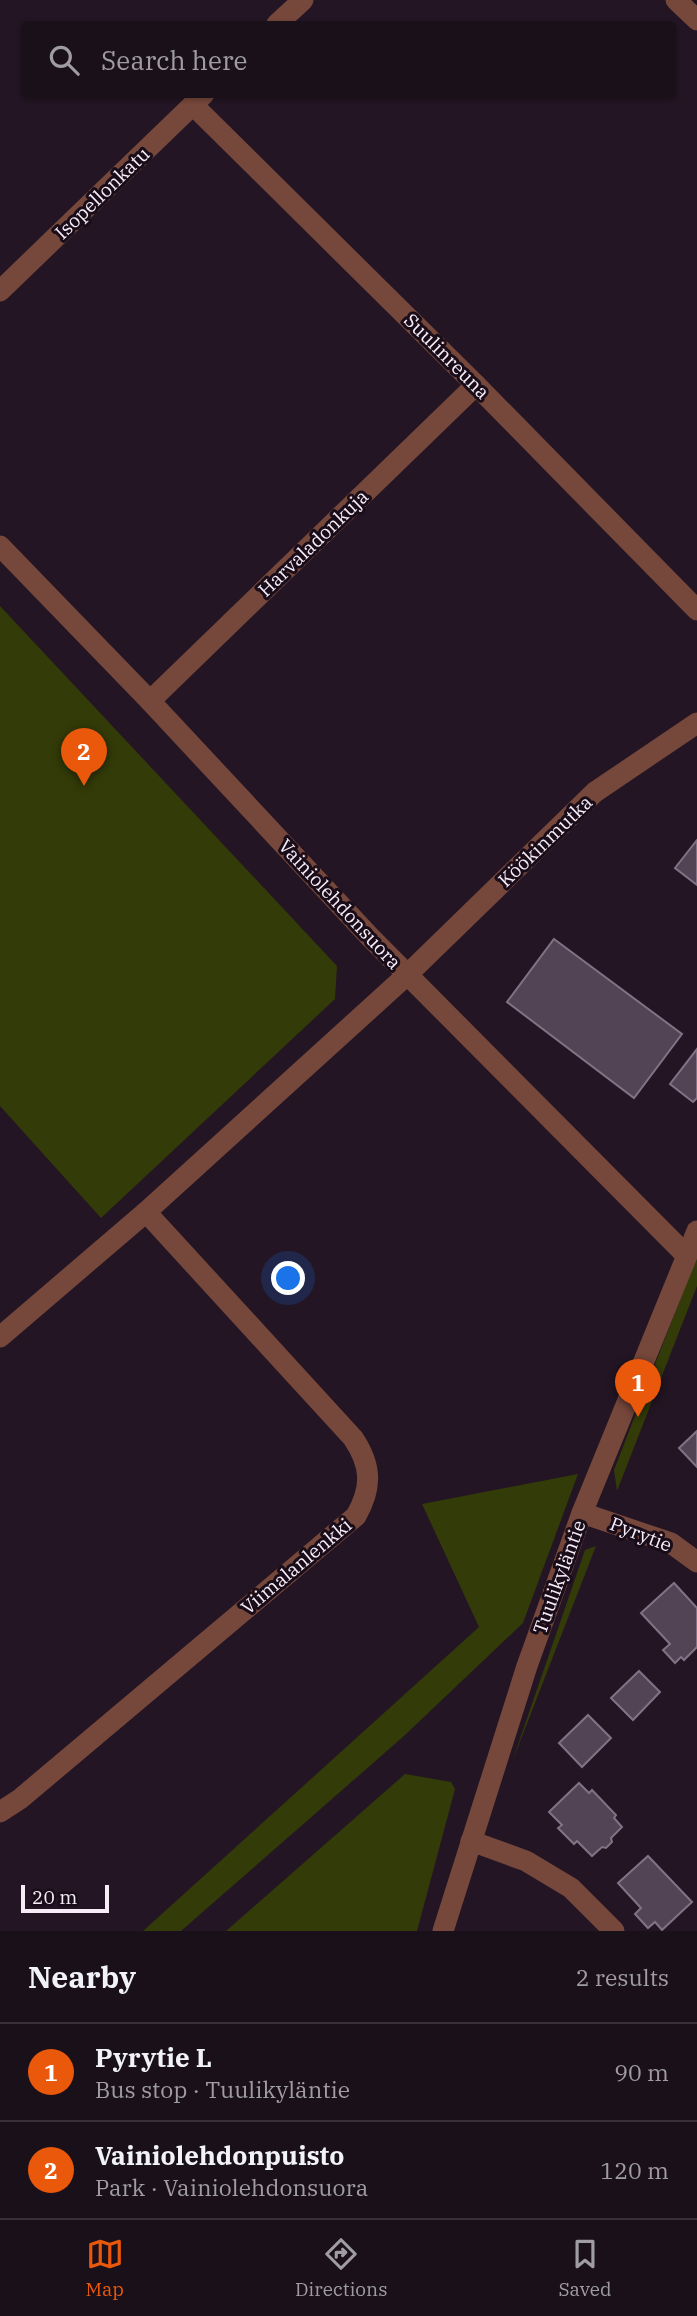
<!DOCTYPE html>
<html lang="en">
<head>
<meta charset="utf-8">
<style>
	:root { --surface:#1a101a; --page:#271e27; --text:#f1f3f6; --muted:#9f9da2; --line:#383039; --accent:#ea580c }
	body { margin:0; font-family:"IBM Plex Serif",serif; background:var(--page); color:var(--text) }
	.scale { position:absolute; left:21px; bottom:18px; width:88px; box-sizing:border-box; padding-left:7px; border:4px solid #f7edf7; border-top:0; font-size:19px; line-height:24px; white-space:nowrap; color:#f7edf7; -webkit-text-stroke:5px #190d1a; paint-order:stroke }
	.you { position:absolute; left:289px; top:1279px; width:24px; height:24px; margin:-18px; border:5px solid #fff; border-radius:50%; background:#1a73e8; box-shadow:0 0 0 10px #1a73e833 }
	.badge { display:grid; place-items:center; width:46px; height:46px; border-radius:50%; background:var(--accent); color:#fff; font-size:23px; font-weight:700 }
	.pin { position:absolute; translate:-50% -58px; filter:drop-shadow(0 2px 4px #0008) }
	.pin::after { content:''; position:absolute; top:37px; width:24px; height:21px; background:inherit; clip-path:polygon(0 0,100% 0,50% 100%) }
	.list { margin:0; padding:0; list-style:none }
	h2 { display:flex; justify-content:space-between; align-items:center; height:91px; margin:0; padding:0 28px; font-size:30px }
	h2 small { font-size:23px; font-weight:400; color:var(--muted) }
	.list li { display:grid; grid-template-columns:46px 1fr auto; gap:21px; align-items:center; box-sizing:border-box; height:98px; padding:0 28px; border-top:2px solid var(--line) }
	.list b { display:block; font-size:26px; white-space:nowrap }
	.list p { margin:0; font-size:23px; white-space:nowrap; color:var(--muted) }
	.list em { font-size:23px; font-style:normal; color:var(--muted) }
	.icon { flex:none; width:38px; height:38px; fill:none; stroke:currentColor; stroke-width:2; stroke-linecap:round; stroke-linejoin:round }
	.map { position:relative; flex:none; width:697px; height:1931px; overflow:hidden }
	.search { position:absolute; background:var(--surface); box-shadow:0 2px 5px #0004; left:21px; right:21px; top:21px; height:77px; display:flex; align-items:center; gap:18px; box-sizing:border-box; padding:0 24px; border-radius:7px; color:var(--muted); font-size:26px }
	.sheet { height:287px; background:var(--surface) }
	nav { display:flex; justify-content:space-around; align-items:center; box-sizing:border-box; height:98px; border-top:2px solid var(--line); background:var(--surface); font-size:19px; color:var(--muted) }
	nav a { display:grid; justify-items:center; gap:4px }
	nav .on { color:var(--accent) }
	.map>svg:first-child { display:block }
	.green { fill:#333b08 }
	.building { fill:#524455; stroke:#817285; stroke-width:2 }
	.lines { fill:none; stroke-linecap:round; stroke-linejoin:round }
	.minor { stroke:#76473b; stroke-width:21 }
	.tertiary { stroke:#76473b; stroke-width:21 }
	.labels { text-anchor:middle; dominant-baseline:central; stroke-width:6; stroke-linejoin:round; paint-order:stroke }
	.street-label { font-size:19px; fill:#f7edf7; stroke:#190d1a }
</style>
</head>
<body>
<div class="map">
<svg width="697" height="1931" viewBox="0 0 697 1931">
	<rect width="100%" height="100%" fill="#231523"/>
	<g class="green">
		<path d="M 0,606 L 337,966 L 335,999 L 101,1218 L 0,1106 Z"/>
		<path d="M 697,1256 L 697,1286 L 617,1491 L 614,1470 Z"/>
		<path d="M 578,1474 L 523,1623 L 404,1736 L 181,1931 L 143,1931 L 479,1627 L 422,1504 Z"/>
		<path d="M 596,1546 L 512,1762 L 585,1550 Z"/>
		<path d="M 405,1774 L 451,1782 L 455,1789 L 417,1931 L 226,1931 Z"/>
	</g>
	<g class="building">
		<path d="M 697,840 L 697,885 L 675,868 Z"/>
		<path d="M 554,939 L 682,1034 L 634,1098 L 507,1002 Z"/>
		<path d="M 697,1049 L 697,1098 L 693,1102 L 670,1084 Z"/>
		<path d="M 697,1431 L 697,1467 L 679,1448 Z"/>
		<path d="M 674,1583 L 697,1608 L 697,1647 L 684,1660 L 681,1657 L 675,1663 L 663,1650 L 670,1644 L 641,1613 Z"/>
		<path d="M 639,1671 L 660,1692 L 633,1720 L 611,1698 Z"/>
		<path d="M 588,1715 L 611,1738 L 582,1767 L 559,1743 Z"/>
		<path d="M 579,1783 L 589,1793 L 592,1790 L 616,1815 L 614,1818 L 622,1827 L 611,1838 L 612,1842 L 606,1848 L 602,1847 L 592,1856 L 577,1841 L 574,1844 L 558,1828 L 562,1825 L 549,1812 Z"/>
		<path d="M 648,1856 L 692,1902 L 662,1930 L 655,1922 L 648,1928 L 635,1914 L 641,1908 L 618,1883 Z"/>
	</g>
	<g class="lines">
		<g class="minor">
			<path d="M 277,24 L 303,0"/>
			<path d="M 193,105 L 476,385 L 697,610"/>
			<path d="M 0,291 L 204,94"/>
			<path d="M 0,546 L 150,701 L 370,937 L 686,1255"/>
			<path d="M 150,701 L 476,385"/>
			<path d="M 0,1337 L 146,1212 L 407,975 L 595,792 L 697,723"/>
			<path d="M 582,1513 L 671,1543 L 697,1562"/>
			<path d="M 0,1812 L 20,1799 L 356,1516 C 372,1488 372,1466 353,1438 L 146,1212"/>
			<path d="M 471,1841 L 526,1861 L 571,1888 L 614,1931"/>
			<path d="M 443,1931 L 527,1666 L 582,1513 L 697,1231"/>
		</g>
		<path class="tertiary" d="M 676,0 L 697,20"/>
	</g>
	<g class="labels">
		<g class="street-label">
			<text transform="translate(102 193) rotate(-44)">Isopellonkatu</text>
			<text transform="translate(447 356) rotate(45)">Suulinreuna</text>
			<text transform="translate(313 543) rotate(-44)">Harvaladonkuja</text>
			<text transform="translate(545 841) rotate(-44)">Köökinmutka</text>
			<text transform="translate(340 904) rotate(47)">Vainiolehdonsuora</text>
			<text transform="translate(641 1534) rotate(21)">Pyrytie</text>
			<text transform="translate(296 1566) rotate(-40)">Viimalanlenkki</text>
			<text transform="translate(559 1577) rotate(-70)">Tuulikyläntie</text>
		</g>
	</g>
</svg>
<div class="scale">20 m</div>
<div class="you"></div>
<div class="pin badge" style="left:638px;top:1417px">1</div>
<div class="pin badge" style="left:84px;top:786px">2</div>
<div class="search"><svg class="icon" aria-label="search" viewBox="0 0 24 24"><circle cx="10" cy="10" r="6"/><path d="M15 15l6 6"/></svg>Search here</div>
</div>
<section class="sheet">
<h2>Nearby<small>2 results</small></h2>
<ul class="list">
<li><span class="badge">1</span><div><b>Pyrytie L</b><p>Bus stop · Tuulikyläntie</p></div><em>90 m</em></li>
<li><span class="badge">2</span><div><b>Vainiolehdonpuisto</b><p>Park · Vainiolehdonsuora</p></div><em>120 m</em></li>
</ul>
</section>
<nav>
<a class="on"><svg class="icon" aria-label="map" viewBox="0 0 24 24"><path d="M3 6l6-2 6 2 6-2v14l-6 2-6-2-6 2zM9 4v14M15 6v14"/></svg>Map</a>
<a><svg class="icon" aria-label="directions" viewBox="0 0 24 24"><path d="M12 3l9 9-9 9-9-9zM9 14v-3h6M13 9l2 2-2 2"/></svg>Directions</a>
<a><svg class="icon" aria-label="saved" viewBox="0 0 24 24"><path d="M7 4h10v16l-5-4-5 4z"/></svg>Saved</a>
</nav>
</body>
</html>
